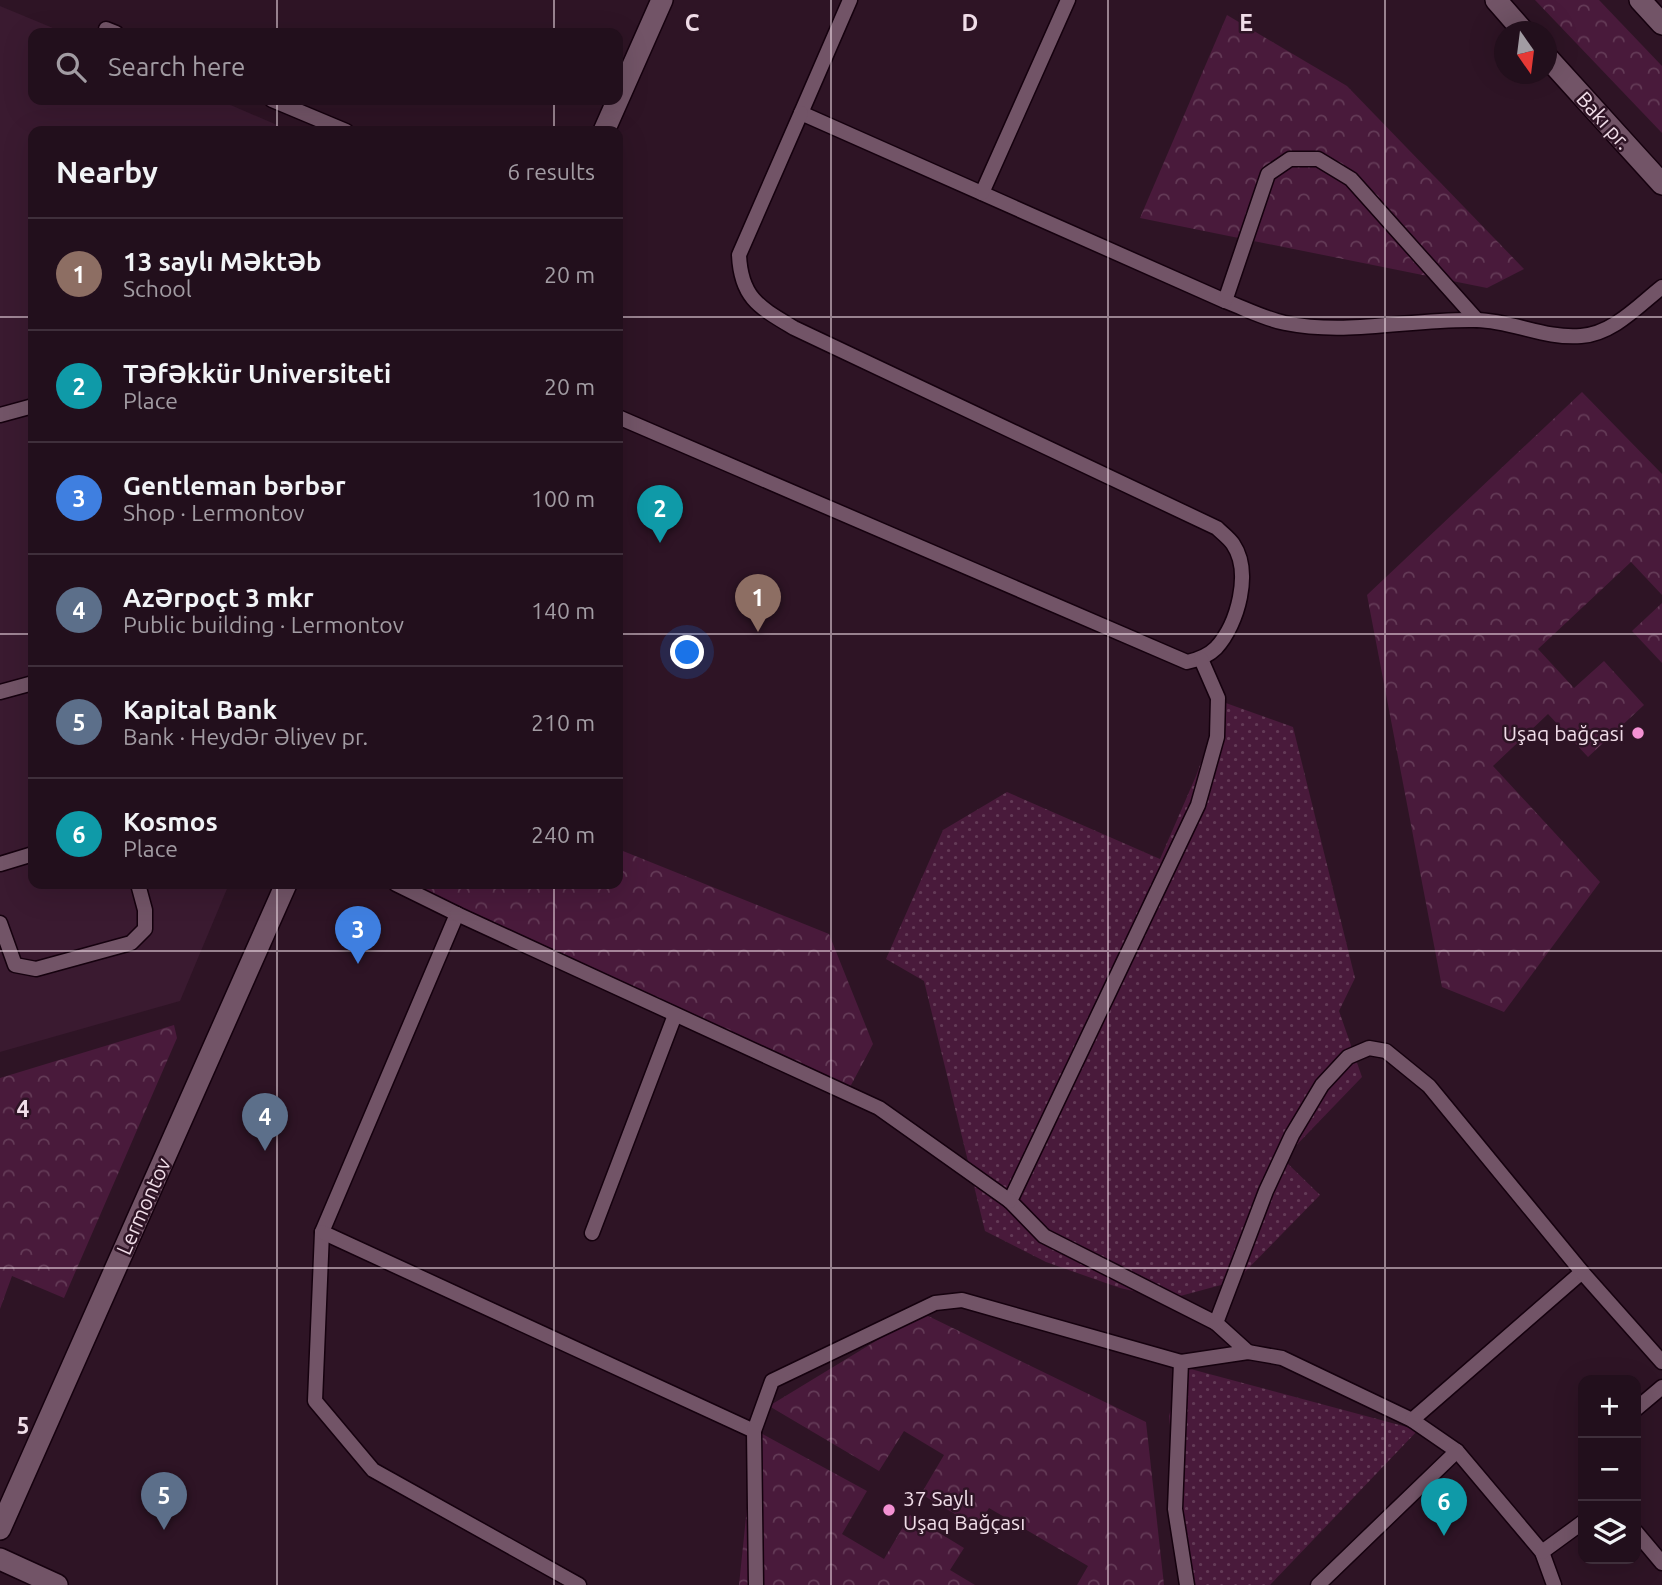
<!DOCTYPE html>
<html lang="en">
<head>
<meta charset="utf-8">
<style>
	:root { --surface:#220f1c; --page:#2e1d29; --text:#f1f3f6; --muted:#a29ca3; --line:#3f2f3b; --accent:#f491d3 }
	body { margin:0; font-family:Ubuntu,sans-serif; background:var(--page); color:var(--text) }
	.controls { position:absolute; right:21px; bottom:21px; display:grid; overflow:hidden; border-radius:14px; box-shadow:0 7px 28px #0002 }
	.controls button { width:63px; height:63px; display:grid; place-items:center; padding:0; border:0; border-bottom:2px solid var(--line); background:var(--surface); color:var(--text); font:35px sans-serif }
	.compass { position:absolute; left:1494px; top:21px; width:63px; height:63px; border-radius:50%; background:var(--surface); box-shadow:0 7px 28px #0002; rotate:166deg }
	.you { position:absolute; left:688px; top:653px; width:24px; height:24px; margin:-18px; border:5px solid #fff; border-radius:50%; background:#1a73e8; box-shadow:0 0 0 10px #1a73e833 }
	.badge { display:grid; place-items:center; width:46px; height:46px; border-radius:50%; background:var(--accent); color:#fff; font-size:23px; font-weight:700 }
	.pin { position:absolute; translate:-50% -58px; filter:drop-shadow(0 2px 4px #0008) }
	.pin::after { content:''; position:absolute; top:37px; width:24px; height:21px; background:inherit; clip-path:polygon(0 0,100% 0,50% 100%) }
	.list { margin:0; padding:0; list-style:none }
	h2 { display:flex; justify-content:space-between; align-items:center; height:91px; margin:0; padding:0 28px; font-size:30px }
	h2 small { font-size:23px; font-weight:400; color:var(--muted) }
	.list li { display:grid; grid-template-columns:46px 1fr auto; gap:21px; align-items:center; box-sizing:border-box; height:112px; padding:0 28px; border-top:2px solid var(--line) }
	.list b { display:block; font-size:26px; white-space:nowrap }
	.list p { margin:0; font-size:23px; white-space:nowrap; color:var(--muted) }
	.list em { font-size:23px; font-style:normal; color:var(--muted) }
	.icon { flex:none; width:38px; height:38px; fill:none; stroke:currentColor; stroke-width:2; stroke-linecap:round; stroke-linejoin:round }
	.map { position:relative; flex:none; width:1662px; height:1585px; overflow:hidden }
	.search { position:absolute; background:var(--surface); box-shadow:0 7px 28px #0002; left:28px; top:28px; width:595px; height:77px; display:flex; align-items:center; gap:18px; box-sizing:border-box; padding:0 24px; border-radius:14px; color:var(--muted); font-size:26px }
	.panel { position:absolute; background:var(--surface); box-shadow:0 7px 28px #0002; left:28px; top:126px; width:595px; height:763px; border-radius:14px }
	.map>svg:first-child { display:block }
	.built { fill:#3a1a30 }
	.grass { fill:url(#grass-dots) }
	.forest { fill:url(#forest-crowns) }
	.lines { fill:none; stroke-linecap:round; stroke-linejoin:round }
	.lane-casing { stroke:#15010e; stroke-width:17 }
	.street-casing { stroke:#15010e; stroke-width:24 }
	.secondary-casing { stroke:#15010e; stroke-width:24 }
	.lane { stroke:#725467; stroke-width:14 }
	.street { stroke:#725467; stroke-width:21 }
	.secondary { stroke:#725467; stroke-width:21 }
	.grid { fill:none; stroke:#f0dde8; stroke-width:2; stroke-opacity:0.55 }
	.poi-dot { fill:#f491d3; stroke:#2e1425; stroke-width:2.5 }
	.labels { text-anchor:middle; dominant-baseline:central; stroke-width:5; stroke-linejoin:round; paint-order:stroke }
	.street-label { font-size:21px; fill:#f0dde8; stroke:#2e1425 }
	.poi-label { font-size:21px; fill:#f0dde8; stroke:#2e1425; text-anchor:end }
	.grid-label { font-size:23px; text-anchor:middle; font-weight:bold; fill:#f0dde8; stroke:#2e1425; stroke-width:5; stroke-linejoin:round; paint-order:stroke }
</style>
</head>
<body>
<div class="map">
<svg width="1662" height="1585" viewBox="0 0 1662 1585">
	<defs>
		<pattern id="grass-dots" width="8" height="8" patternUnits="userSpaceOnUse" patternTransform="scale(1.75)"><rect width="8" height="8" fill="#491a3b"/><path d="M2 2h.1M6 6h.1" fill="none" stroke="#643b57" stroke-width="1.8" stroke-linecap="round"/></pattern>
		<pattern id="forest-crowns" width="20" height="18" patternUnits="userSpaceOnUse" patternTransform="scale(1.75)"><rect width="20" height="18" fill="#491a3b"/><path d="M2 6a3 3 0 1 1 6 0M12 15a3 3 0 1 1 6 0" fill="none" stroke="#643b57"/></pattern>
	</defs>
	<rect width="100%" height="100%" fill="#2e1425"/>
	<path class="built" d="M 0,6 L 65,33 L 33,33 L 33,100 L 219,100 L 291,131 L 33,131 L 33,884 L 229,884 L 180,1001 L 0,1052 Z"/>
	<g class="grass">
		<path d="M 1223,702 L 1293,727 L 1355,978 L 1339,1011 L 1362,1077 L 1283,1159 L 1320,1195 L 1236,1281 L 1169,1299 L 1120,1288 L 1046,1262 L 985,1231 L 924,981 L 886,959 L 943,830 L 1007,792 L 1160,859 L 1196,776 Z"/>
		<path d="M 1183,1367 L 1418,1430 L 1270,1585 L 1187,1585 L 1169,1416 Z"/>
	</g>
	<g class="forest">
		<path d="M 1535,0 L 1599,0 L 1662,66 L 1662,133 Z"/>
		<path d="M 1227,15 L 1347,86 L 1524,269 L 1487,288 L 1140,218 Z"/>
		<path d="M 1582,392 L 1662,474 L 1662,595 L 1631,562 L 1538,649 L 1574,688 L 1604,661 L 1644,705 L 1588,757 L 1548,714 L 1493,766 L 1600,882 L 1504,1012 L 1442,987 L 1367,595 Z"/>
		<path d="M 1662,603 L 1662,663 L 1632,631 Z"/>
		<path d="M 618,849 L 829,934 L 873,1044 L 850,1087 L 408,884 L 618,884 Z"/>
		<path d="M 174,1025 L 177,1038 L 64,1298 L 12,1276 L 0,1309 L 0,1078 Z"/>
		<path d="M 922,1313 L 1146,1422 L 1164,1585 L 1077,1585 L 1088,1566 L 989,1508 L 977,1527 L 921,1494 L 944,1455 L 904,1431 L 879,1471 L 769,1406 Z"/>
		<path d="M 755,1430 L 867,1491 L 842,1534 L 884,1559 L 910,1515 L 964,1548 L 950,1570 L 975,1585 L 739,1585 Z"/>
	</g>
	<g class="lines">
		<defs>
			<g id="lane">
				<path d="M 850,0 L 801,113 L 1225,301 C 1244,308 1265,319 1285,323 C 1349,336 1413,318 1477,320 C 1513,321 1545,339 1581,336 C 1613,334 1639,305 1662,287"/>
				<path d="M 106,29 L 116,33"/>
				<path d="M 272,100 L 346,131"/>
				<path d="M 982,193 L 1068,0"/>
				<path d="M 1225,301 L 1268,174 L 1290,159 L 1318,159 L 1351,179 L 1477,320"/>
				<path d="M 0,415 L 33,406"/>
				<path d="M 618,417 L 1187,662 C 1197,660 1208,656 1216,648 C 1238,624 1252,572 1233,544 C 1229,538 1222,533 1217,528 L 794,328 C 759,307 741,298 739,255 L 801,113"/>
				<path d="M 1201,659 L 1218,698 L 1217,737 L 1198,805 L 1010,1201 L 1044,1236 L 1216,1323"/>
				<path d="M 0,692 L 33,683"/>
				<path d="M 0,864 L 33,854"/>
				<path d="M 396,884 L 457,914 L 322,1232 L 315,1401 L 373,1470 L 579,1585"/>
				<path d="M 457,914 L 879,1108 L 1010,1201"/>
				<path d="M 0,923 L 15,965 L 36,969 L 131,943 L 145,929 L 145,910 L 138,884"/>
				<path d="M 322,1232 L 754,1431"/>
				<path d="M 592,1233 L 675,1015"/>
				<path d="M 1248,1352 L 1282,1358 L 1412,1420 L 1457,1451 L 1542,1552 L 1554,1585"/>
				<path d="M 1636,1409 L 1662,1387"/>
				<path d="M 1412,1420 L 1582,1272"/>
				<path d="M 1636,1532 L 1662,1563"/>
				<path d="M 1542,1552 L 1583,1522"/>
				<path d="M 756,1585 L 754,1431 L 772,1381 L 935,1303 L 962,1300 L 1181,1362"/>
				<path d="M 1187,1585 L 1175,1509 L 1181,1362 L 1248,1352 L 1216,1323 L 1266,1191 L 1292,1135 L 1322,1085 L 1348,1057 L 1369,1048 L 1386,1051 L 1429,1086 L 1582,1272 L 1662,1362"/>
				<path d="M 1318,1585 L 1457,1451"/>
			</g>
			<g id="street">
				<path d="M 604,131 L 662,0"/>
				<path d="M 0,1529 L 286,884"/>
			</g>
			<g id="secondary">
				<path d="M 1496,0 L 1524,32"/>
				<path d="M 1640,0 L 1662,24"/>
				<path d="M 1546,56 L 1662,184"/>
				<path d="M 0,1559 L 57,1585"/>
			</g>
		</defs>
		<use href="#lane" class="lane-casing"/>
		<use href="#street" class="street-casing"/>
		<use href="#secondary" class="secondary-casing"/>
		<use href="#lane" class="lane"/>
		<use href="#street" class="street"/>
		<use href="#secondary" class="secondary"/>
	</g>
	<path class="grid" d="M 277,0 L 277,33M 554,0 L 554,33M 831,0 L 831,1585M 1108,0 L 1108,1585M 1385,0 L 1385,1585M 277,100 L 277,131M 554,100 L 554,131M 0,317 L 33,317M 618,317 L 1662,317M 0,634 L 33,634M 618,634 L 1662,634M 277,884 L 277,1585M 554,884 L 554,1585M 0,951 L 1662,951M 0,1268 L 1662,1268"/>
	<g class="poi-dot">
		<circle cx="1638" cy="733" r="7"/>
		<circle cx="889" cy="1510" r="7"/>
	</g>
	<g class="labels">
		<g class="street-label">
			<text transform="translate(1604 120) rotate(48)">Bakı pr.</text>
			<text transform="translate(143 1206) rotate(-66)">Lermontov</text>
		</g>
		<g class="poi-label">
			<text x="1624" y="733">Uşaq bağçasi</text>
			<text x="903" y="1498" text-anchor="start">37 Saylı<tspan x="903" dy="24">Uşaq Bağçası</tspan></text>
		</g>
	</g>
	<g class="grid-label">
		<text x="692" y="31">C</text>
		<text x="970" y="31">D</text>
		<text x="1246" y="31">E</text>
		<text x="23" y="1117">4</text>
		<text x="23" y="1434">5</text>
	</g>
</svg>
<div class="controls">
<button>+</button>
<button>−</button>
<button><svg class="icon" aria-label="layers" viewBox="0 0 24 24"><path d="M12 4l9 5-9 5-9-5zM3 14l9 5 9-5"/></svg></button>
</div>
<svg class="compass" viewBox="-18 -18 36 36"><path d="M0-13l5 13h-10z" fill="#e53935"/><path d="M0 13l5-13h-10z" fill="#a29ca3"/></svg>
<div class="you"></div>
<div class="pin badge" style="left:758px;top:632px;background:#8d6e63">1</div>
<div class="pin badge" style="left:660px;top:543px;background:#0f9aa8">2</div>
<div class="pin badge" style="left:358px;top:964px;background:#3f7fe0">3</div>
<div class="pin badge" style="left:265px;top:1151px;background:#5c6f8a">4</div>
<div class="pin badge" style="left:164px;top:1530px;background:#5c6f8a">5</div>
<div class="pin badge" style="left:1444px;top:1536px;background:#0f9aa8">6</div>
<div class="search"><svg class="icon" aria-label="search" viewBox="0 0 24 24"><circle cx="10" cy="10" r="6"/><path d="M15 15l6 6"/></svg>Search here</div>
<section class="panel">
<h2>Nearby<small>6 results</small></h2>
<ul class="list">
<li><span class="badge" style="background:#8d6e63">1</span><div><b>13 saylı Məktəb</b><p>School</p></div><em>20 m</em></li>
<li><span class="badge" style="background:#0f9aa8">2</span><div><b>Təfəkkür Universiteti</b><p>Place</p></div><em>20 m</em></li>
<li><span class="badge" style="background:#3f7fe0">3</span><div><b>Gentleman bәrbәr</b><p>Shop · Lermontov</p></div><em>100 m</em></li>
<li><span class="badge" style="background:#5c6f8a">4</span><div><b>Azərpoçt 3 mkr</b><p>Public building · Lermontov</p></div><em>140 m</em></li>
<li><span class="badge" style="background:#5c6f8a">5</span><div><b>Kapital Bank</b><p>Bank · Heydər Əliyev pr.</p></div><em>210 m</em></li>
<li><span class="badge" style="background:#0f9aa8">6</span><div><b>Kosmos</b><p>Place</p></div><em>240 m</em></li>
</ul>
</section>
</div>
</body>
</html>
